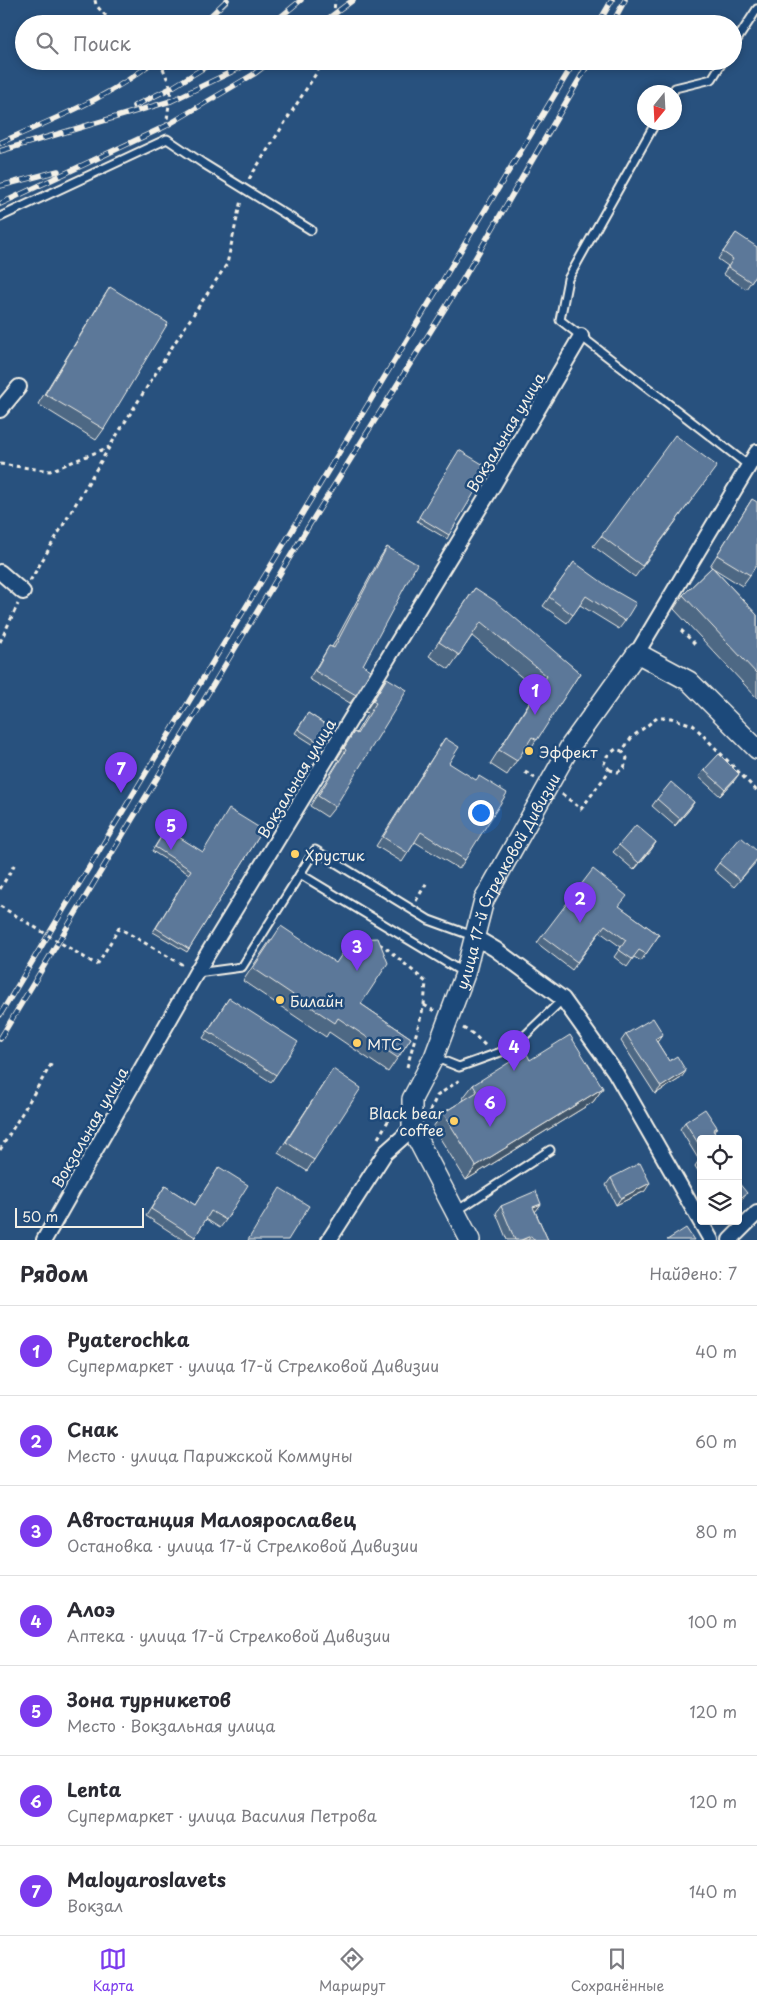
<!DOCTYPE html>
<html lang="ru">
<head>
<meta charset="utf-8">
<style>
	:root { --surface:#fff; --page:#f2f2f3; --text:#2b2b33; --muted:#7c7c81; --line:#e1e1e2; --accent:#7c3aed }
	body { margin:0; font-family:"Playpen Sans",sans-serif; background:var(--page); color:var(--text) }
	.controls { position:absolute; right:15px; bottom:15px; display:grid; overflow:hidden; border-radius:5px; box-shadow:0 2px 8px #0003 }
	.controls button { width:45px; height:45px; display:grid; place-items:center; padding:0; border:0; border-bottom:1px solid var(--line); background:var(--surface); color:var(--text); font:25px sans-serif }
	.compass { position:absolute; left:637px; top:85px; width:45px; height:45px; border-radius:50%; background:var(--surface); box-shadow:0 2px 8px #0003; rotate:198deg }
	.scale { position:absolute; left:15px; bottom:12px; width:129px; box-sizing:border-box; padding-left:5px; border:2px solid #f4f1e8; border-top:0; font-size:14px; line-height:18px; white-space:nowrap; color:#f4f1e8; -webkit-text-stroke:4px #1f4a7a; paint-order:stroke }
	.you { position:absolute; left:480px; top:812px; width:18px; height:18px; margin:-12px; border:4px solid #fff; border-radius:50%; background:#1a73e8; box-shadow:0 0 0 8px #1a73e833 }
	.badge { display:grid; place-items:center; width:32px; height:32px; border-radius:50%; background:var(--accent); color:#fff; font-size:16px; font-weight:700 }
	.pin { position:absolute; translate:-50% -41px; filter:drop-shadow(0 1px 2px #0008) }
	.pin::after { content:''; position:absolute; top:26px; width:18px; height:15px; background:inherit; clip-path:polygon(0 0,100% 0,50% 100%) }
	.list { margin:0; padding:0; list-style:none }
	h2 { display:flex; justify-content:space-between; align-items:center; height:65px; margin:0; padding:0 20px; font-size:21px }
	h2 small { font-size:16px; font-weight:400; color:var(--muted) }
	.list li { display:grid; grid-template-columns:32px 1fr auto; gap:15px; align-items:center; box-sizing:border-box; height:90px; padding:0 20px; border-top:1px solid var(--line) }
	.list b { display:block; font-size:19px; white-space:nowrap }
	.list p { margin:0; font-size:16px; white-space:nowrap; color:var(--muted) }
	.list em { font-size:16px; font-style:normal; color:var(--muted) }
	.icon { flex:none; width:28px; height:28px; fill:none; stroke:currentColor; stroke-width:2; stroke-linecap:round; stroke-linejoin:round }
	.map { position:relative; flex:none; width:757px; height:1240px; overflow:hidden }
	.search { position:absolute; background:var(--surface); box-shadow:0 2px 8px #0003; left:15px; right:15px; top:15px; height:55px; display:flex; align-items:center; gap:12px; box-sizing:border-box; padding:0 18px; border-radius:28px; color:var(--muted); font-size:19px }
	.sheet { height:695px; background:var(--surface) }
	nav { display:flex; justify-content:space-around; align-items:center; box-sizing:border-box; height:70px; border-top:1px solid var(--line); background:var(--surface); font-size:14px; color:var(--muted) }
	nav a { display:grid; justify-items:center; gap:2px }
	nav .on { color:var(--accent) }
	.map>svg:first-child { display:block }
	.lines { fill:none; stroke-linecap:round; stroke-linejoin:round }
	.service-casing { stroke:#f4f1e8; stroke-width:11 }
	.minor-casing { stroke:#f4f1e8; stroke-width:18 }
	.secondary-casing { stroke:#f4f1e8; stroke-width:22 }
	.path { stroke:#f4f1e8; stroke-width:3; stroke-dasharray:4 4; stroke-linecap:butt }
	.service { stroke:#1f4a7a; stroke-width:7 }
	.minor { stroke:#1f4a7a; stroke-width:14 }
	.secondary { stroke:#1f4a7a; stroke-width:19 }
	.rail-casing { stroke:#f4f1e8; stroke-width:5.5 }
	.rail { stroke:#1f4a7a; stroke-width:4; stroke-dasharray:11; stroke-linecap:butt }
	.path-bridge { stroke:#f4f1e8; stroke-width:3; stroke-dasharray:4 4; stroke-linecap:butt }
	.wall { fill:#4e6784; stroke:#f4f1e8 }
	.shaded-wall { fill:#40546b; stroke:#f4f1e8 }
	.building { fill:#5b7899; stroke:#f4f1e8 }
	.poi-dot { fill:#ffd166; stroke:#1f4a7a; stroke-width:2 }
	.labels { text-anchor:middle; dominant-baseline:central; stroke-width:5; stroke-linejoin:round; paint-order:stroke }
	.street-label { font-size:15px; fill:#f4f1e8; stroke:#1f4a7a }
	.poi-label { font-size:15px; fill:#f4f1e8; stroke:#1f4a7a; text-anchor:start }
</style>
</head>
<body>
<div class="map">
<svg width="757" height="1240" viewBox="0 0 757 1240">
	<rect width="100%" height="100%" fill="#28517e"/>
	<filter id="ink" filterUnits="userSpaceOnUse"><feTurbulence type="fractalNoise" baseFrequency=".02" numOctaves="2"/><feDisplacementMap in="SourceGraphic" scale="10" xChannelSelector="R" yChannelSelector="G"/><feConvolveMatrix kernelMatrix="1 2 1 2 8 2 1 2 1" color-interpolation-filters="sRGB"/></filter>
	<g filter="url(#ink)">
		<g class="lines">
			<defs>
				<g id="service">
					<path d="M 733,46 L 757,9"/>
					<path d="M 673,92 L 675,88 L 712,79 L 723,61"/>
					<path d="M 656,122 L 568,279 L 560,320 L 749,466"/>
					<path d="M 0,217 L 167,139 L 204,164 L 311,230"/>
					<path d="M 300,874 L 464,973"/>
					<path d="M 197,973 L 242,967 L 315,850 L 429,920 L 473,936"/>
					<path d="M 434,1057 L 459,1067 L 512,1048 L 563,999"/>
					<path d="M 455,1212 L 550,1150"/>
				</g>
				<g id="minor">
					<path d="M 0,410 L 19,387"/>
					<path d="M 0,572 L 23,592"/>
					<path d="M 637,653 L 757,452"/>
					<path d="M 473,936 L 495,949 L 563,999 L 615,1072 L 711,1240"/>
					<path d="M 44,1240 L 196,973 L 488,494 L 581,336"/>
					<path d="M 329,1240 L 385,1153 L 412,1129"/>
					<path d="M 730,1240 L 757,1213"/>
				</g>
				<g id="secondary">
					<path id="s1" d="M 470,1240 L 412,1129 L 412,1099 L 434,1057 L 465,974 L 484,900 L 571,745 L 637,653 L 689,681 L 757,749"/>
				</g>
			</defs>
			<use href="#service" class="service-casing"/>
			<use href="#minor" class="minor-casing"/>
			<use href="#secondary" class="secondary-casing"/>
			<g class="path">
				<path d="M 95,0 L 96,5 L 113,24"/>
				<path d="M 333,24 L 335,0"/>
				<path d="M 160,61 L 171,88 L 166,128"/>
				<path d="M 249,179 L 324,61"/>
				<path d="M 0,464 L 50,471 L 109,447"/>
				<path d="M 30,581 L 110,446 L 179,336 L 227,264 L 241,200"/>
				<path d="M 681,630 L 695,644"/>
				<path d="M 0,642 L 18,604"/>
				<path d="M 610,770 L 604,764 L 607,756 L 616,749 L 622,751"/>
				<path d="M 525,772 L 535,778"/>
				<path d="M 562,794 L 581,809 L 610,770 L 618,772 L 624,768 L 627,758 L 622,751 L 632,737 L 657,718 L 671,718 L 693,725 L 757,791"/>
				<path d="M 0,889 L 16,862"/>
				<path d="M 416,901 L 427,882"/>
				<path d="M 379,944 L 385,947 L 426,982 L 424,1005 L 407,1067"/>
				<path d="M 97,965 L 119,928 L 183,965"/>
				<path d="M 424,1005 L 434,1011"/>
				<path d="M 463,1028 L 473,1034 L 486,1046"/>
				<path d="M 430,1111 L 437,1096 L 461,1079"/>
				<path d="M 378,1138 L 394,1111"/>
				<path d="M 0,1150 L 52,1063"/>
			</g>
			<use href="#service" class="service"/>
			<use href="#minor" class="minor"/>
			<use href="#secondary" class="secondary"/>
			<defs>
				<g id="rail">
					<path d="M 202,24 L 227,0"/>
					<path d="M 272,24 L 301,0"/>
					<path d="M 321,24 L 353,0"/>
					<path d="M 598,24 L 612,0"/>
					<path d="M 612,24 L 625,0"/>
					<path d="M 134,106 L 171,88 L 215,61"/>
					<path d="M 0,143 C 53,119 109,98 154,61"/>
					<path d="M 0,151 L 171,101 L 254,61"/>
					<path d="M 0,186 L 58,171"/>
					<path d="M 0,204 L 166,126 L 254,74 L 271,61"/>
					<path d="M 0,1015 L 575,61"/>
					<path d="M 0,1039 L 305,532 L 462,281 L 590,61"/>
				</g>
			</defs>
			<use href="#rail" class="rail-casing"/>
			<use href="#rail" class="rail"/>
			<path class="path-bridge" d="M 0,906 L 97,965"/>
		</g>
		<g class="wall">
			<path d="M 736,233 L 757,273 L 746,289 L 723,274 L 728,266 L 718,259 Z"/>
			<path d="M 110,287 L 104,429 L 96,440 L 38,404 L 103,298 Z"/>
			<path d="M 457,454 L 449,535 L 447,539 L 417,521 Z"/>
			<path d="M 709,476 L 635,577 L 593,546 L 601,536 Z"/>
			<path d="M 752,499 L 750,575 L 742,586 L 713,568 L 757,615 L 757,698 L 674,609 L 683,595 L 712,567 L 710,566 Z"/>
			<path d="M 387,547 L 363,665 L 356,695 L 350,703 L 309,679 L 329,646 L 332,647 L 381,556 Z"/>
			<path d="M 574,562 L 625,621 L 619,629 L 580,605 L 567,623 L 543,606 Z"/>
			<path d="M 475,588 L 580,673 L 527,754 L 523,751 L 507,775 L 490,764 L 537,690 L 472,636 L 449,669 L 429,656 Z"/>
			<path d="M 387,678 L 335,807 L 327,817 L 310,806 L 339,760 L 337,759 L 347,743 L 354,732 L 356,733 L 368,713 L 365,712 Z"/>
			<path d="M 308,713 L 334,730 L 322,750 L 295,733 Z"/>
			<path d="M 445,738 L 465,860 L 459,869 L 415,842 L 402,862 L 376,846 Z"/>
			<path d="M 704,770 L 734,781 L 720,796 L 699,777 Z"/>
			<path d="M 657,799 L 694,802 L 689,810 L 675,826 L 652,806 Z"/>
			<path d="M 166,829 L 202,852 L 263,830 L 187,952 L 153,932 L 189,874 L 152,851 Z"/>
			<path d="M 656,842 L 651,850 L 634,870 L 613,852 L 619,845 Z"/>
			<path d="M 757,851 L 757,861 L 734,887 L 714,870 L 719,863 Z"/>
			<path d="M 620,907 L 659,935 L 641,961 L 634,957 L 627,967 L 614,957 L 621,947 L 600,932 L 572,970 L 537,943 L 542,936 Z"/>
			<path d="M 271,939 L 361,1004 L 411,1038 L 388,1072 L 329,1032 L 326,1037 L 243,981 Z"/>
			<path d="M 229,998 L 276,1075 L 271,1082 L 203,1038 Z"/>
			<path d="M 626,1034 L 658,1041 L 657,1042 L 669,1061 L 681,1078 L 655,1094 L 621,1041 Z"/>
			<path d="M 530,1060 L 603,1088 L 593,1102 L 466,1180 L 433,1127 L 443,1113 L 464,1100 L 463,1098 L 473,1085 Z"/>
			<path d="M 333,1069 L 314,1160 L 307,1171 L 278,1153 Z"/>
			<path d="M 685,1122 L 717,1127 L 714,1132 L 701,1139 L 701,1176 L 695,1166 L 699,1160 L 680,1129 Z"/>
			<path d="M 219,1167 L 226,1220 L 220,1228 L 206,1219 L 193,1240 L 183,1240 L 146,1216 L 165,1186 L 195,1205 Z"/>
			<path d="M 611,1178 L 645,1191 L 616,1205 L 606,1185 Z"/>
			<path d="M 541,1204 L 535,1211 L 548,1240 L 507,1240 L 496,1213 L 501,1206 Z"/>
		</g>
		<g class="shaded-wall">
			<path d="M 739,774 L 734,781 L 720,796 L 725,789 Z"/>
			<path d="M 694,802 L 689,810 L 675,826 L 680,819 Z"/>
			<path d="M 656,842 L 651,850 L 634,870 L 639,863 Z"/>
			<path d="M 663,1034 L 658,1041 L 650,1046 L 655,1039 Z"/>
			<path d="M 686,1071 L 681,1078 L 655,1094 L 661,1087 Z"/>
			<path d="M 603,1088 L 593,1102 L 466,1180 L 476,1166 Z"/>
			<path d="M 650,1183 L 645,1191 L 616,1205 L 621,1198 Z"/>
			<path d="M 747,1193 L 742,1200 L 738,1203 L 738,1200 Z"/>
			<path d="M 541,1204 L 536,1211 L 528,1214 L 533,1207 Z"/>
			<path d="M 531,1236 L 528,1240 L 521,1240 Z"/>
		</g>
		<g class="building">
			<path d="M 736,233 L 757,247 L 757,273 L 751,282 L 728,267 L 733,259 L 723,252 Z"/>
			<path d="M 110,287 L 168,323 L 104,429 L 45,394 Z"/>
			<path d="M 675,435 L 717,466 L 642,566 L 601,536 Z"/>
			<path d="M 459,450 L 489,468 L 449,535 L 419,517 Z"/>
			<path d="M 752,499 L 757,502 L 757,564 L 750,575 L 717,555 Z"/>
			<path d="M 387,547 L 417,564 L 363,665 L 371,670 L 356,695 L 315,671 L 329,646 L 334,648 Z"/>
			<path d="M 574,562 L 610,588 L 636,603 L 625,621 L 586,596 L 573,615 L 549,597 Z"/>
			<path d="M 712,567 L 757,615 L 757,674 L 683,595 Z"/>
			<path d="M 475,588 L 495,601 L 580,673 L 537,740 L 532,737 L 517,761 L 499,750 L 547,676 L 481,622 L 459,655 L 439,642 Z"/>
			<path d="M 387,678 L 407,690 L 335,807 L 318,796 L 346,750 L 344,748 L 354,732 L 357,734 L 376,703 L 373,701 Z"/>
			<path d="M 308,713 L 334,730 L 324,746 L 298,729 Z"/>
			<path d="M 445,738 L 459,747 L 449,763 L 476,780 L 479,776 L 507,793 L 465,860 L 421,832 L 408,853 L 383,837 Z"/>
			<path d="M 719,754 L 739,774 L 725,789 L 704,770 Z"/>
			<path d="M 671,782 L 694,802 L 680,819 L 657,799 Z"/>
			<path d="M 229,809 L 263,830 L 189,949 L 156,928 L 191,870 L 155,847 L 166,829 L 203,852 Z"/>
			<path d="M 636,825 L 656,842 L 639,863 L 619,845 Z"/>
			<path d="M 741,837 L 757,851 L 757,859 L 740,880 L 719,863 Z"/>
			<path d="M 593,869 L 627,896 L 619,906 L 659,935 L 646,954 L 639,950 L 632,959 L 619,950 L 626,940 L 605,925 L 577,962 L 542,936 Z"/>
			<path d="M 281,926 L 336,963 L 352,939 L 378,938 L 388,963 L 361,1004 L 411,1038 L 398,1058 L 338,1018 L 335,1023 L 253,968 Z"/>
			<path d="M 229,998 L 298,1042 L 276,1075 L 208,1031 Z"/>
			<path d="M 653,1018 L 663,1034 L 655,1039 L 669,1061 L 677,1056 L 686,1071 L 661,1087 L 626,1034 Z"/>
			<path d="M 570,1035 L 603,1088 L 476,1166 L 443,1113 L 477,1092 L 473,1085 L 526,1052 L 530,1060 Z"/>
			<path d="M 333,1069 L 361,1088 L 314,1160 L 286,1142 Z"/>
			<path d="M 705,1109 L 717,1127 L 713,1130 L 718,1139 L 701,1139 L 701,1148 L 685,1122 Z"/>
			<path d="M 640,1163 L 650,1183 L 621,1198 L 611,1178 Z"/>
			<path d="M 219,1167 L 248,1185 L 226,1220 L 211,1211 L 195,1237 L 151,1209 L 165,1186 L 195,1205 Z"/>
			<path d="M 738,1182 L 747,1193 L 738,1200 Z"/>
			<path d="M 280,1188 L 309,1206 L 288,1240 L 248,1240 Z"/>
			<path d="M 536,1191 L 541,1204 L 533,1207 L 548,1240 L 534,1240 L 531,1236 L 521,1240 L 515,1240 L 501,1206 Z"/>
			<path d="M 686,1228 L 694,1240 L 667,1240 Z"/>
		</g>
	</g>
	<g class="poi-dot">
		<circle cx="529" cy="751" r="5"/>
		<circle cx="295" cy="854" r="5"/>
		<circle cx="280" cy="1000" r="5"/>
		<circle cx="357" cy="1043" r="5"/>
		<circle cx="454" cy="1121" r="5"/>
	</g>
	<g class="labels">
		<g class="street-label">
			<text transform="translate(505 432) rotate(-59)">Вокзальная улица</text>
			<text transform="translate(296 778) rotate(-59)">Вокзальная улица</text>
			<text stroke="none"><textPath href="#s1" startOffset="394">улица 17-й Стрелковой Дивизии</textPath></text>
			<text transform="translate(89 1127) rotate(-60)">Вокзальная улица</text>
		</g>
		<g class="poi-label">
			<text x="539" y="751">Эффект</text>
			<text x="305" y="854">Хрустик</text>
			<text x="290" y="1000">Билайн</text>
			<text x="367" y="1043">МТС</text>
			<text x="444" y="1112" text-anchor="end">Black bear<tspan x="444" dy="17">coffee</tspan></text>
		</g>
	</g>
</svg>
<div class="controls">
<button><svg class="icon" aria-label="locate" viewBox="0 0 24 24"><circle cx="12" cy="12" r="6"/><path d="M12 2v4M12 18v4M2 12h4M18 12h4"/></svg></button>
<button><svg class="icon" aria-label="layers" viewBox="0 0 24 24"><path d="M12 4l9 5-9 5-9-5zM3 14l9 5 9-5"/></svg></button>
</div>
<svg class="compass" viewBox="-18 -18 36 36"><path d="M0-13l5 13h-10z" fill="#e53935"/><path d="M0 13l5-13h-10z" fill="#7c7c81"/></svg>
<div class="scale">50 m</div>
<div class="you"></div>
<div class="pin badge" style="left:535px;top:715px">1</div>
<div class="pin badge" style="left:580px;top:923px">2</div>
<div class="pin badge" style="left:357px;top:971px">3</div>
<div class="pin badge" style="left:514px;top:1071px">4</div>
<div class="pin badge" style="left:171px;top:850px">5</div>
<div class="pin badge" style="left:490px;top:1127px">6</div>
<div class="pin badge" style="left:121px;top:793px">7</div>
<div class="search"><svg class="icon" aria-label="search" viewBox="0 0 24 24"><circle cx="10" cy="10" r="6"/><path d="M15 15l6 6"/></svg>Поиск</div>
</div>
<section class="sheet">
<h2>Рядом<small>Найдено: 7</small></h2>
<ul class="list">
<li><span class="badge">1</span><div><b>Pyaterochka</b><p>Супермаркет · улица 17-й Стрелковой Дивизии</p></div><em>40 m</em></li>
<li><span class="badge">2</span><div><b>Снак</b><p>Место · улица Парижской Коммуны</p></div><em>60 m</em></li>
<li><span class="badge">3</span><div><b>Автостанция Малоярославец</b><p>Остановка · улица 17-й Стрелковой Дивизии</p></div><em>80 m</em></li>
<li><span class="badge">4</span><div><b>Алоэ</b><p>Аптека · улица 17-й Стрелковой Дивизии</p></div><em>100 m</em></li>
<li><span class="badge">5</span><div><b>Зона турникетов</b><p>Место · Вокзальная улица</p></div><em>120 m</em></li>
<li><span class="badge">6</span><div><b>Lenta</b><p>Супермаркет · улица Василия Петрова</p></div><em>120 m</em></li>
<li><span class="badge">7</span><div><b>Maloyaroslavets</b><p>Вокзал</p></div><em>140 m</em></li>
</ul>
</section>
<nav>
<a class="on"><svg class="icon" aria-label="map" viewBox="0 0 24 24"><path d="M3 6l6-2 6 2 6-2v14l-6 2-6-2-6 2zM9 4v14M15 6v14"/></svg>Карта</a>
<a><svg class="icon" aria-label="directions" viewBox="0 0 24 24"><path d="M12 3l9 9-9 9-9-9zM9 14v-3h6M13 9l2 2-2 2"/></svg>Маршрут</a>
<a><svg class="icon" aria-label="saved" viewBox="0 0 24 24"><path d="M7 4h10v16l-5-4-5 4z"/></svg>Сохранённые</a>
</nav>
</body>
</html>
